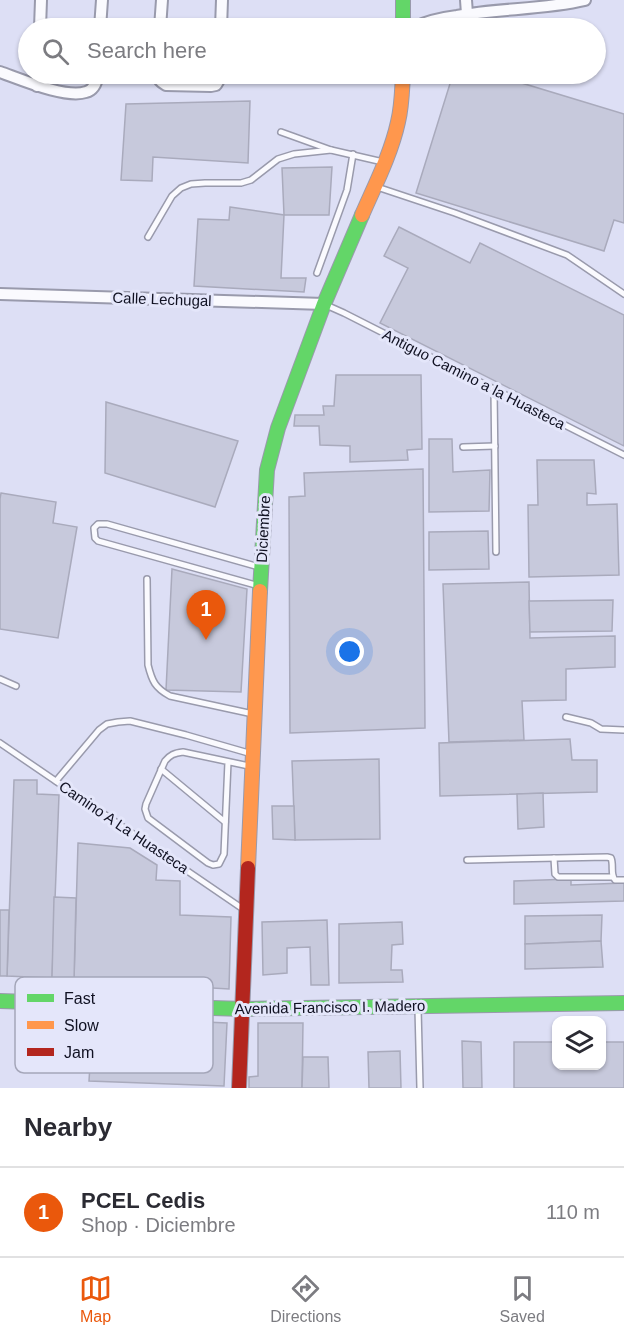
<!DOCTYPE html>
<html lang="en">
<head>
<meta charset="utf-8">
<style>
	:root { --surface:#fff; --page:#f2f2f3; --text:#2b2b33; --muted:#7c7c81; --line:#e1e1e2; --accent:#ea580c }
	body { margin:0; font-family:Helvetica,sans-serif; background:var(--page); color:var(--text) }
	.controls { position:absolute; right:18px; bottom:18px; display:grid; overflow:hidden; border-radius:12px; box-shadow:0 2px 4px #0004 }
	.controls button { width:54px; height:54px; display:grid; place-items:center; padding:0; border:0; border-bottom:2px solid var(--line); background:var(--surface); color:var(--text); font:30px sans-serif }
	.you { position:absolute; left:350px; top:652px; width:21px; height:21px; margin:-15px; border:4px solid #fff; border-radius:50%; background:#1a73e8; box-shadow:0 0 0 9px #1a73e833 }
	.badge { display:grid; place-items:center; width:39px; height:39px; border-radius:50%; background:var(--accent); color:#fff; font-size:20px; font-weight:700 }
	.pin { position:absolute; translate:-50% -50px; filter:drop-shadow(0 2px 3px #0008) }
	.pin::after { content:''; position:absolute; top:32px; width:21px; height:18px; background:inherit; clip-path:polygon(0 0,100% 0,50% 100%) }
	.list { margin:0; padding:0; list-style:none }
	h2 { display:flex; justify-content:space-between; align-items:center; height:78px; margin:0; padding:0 24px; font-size:26px }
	h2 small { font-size:20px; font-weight:400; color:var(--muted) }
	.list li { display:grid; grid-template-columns:39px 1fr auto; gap:18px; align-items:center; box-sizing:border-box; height:90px; padding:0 24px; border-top:2px solid var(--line) }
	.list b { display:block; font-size:22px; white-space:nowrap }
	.list p { margin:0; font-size:20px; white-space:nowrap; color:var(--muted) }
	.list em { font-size:20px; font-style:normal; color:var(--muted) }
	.icon { flex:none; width:33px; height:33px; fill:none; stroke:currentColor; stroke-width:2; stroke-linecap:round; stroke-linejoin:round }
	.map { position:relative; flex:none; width:624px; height:1088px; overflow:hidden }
	.search { position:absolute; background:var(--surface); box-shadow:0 2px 4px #0004; left:18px; right:18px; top:18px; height:66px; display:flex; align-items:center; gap:15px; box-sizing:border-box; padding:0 21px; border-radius:33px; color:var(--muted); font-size:22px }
	.sheet { height:168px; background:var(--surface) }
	nav { display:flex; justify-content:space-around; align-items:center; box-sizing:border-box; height:84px; border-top:2px solid var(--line); background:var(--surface); font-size:16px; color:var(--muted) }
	nav a { display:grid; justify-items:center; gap:3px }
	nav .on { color:var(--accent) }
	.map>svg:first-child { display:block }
	.building { fill:#c7c9dc; stroke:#a9aabc; stroke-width:1.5 }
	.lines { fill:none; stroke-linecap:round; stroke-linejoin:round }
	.lane-casing { stroke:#999aac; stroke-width:8 }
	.street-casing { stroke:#999aac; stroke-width:14 }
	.fast-casing { stroke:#999aac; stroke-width:16 }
	.slow-casing { stroke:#999aac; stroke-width:16 }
	.jam-casing { stroke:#999aac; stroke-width:16 }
	.lane { stroke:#fafafe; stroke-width:5 }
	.street { stroke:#fafafe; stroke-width:10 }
	.fast { stroke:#63d668; stroke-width:14 }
	.slow { stroke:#ff974d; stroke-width:14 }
	.jam { stroke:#b3261e; stroke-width:14 }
	.labels { text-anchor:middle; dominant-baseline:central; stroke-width:6; stroke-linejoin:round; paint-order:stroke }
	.street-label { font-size:15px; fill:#101122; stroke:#e4e6fa }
	.key { fill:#e4e6fa; stroke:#a4a6b9; stroke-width:1.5 }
	.key-label { font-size:16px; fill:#101122 }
</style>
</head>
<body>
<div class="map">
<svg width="624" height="1088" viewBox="0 0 624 1088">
	<rect width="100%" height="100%" fill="#dddff5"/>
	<g class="building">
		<path d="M 453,74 L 492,74 L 624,114 L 624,223 L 614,220 L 604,251 L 416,193 Z"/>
		<path d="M 250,101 L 248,163 L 153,157 L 152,181 L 121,180 L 126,104 Z"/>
		<path d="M 332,167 L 329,215 L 284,215 L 282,168 Z"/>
		<path d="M 230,207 L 284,215 L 281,278 L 306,278 L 304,292 L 194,286 L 198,219 L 229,220 Z"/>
		<path d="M 399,227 L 470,263 L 480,243 L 624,315 L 624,446 L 380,323 L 408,268 L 384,256 Z"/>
		<path d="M 336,375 L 421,375 L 422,449 L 407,450 L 408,460 L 350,462 L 350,446 L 320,445 L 319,426 L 294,426 L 295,415 L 324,415 L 323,406 L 334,406 Z"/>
		<path d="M 106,402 L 238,441 L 215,507 L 105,473 Z"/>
		<path d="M 429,439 L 452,439 L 453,472 L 490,470 L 489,511 L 429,512 Z"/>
		<path d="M 537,460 L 594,460 L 596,494 L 587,493 L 587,505 L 617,504 L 619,575 L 529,577 L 528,505 L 538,505 Z"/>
		<path d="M 423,469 L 425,728 L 290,733 L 289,497 L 305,496 L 304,473 Z"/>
		<path d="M 1,493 L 56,502 L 53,523 L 77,527 L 58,638 L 0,629 L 0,499 Z"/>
		<path d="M 488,531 L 489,569 L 429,570 L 429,532 Z"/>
		<path d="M 172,569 L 247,589 L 241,692 L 166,690 Z"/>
		<path d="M 529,582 L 530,638 L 615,636 L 615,667 L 566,669 L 566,700 L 522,701 L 524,740 L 449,742 L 443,584 Z"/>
		<path d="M 613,600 L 612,631 L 530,632 L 529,601 Z"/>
		<path d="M 570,739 L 572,760 L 597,760 L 597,792 L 440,796 L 439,743 Z"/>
		<path d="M 379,759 L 380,839 L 295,840 L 292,761 Z"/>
		<path d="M 14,780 L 37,780 L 37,794 L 59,795 L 52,978 L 7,976 Z"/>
		<path d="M 543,793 L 544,827 L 518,829 L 517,794 Z"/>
		<path d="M 272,806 L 294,806 L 295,840 L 273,839 Z"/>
		<path d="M 78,843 L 130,848 L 157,865 L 156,880 L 180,881 L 180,915 L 231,917 L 229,989 L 74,980 Z"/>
		<path d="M 571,879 L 571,885 L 624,883 L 624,901 L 514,904 L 514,881 Z"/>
		<path d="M 54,897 L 76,898 L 74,980 L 52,978 Z"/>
		<path d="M 0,910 L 9,910 L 7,976 L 0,976 Z"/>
		<path d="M 602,915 L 601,941 L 525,944 L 525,916 Z"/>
		<path d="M 327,920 L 329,985 L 311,985 L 310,947 L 287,948 L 287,973 L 263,975 L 262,922 Z"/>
		<path d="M 402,922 L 403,944 L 392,945 L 391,970 L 402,970 L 403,982 L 339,983 L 339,924 Z"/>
		<path d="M 601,941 L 603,967 L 525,969 L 525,944 Z"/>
		<path d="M 93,1017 L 227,1023 L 224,1086 L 89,1081 Z"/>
		<path d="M 258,1023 L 303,1023 L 302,1088 L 249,1088 L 249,1077 L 258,1076 Z"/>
		<path d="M 462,1041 L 481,1042 L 482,1088 L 463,1088 Z"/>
		<path d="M 514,1042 L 556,1042 L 556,1066 L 602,1066 L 602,1042 L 624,1042 L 624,1088 L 514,1088 Z"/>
		<path d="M 400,1051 L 401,1088 L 369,1088 L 368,1052 Z"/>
		<path d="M 303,1057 L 328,1057 L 329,1088 L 302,1088 Z"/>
	</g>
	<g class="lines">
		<defs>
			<g id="lane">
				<path d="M 281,132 L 331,150 L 383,162"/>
				<path d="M 377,187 L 455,213 L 567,255 L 624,294"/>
				<path d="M 148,237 L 172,196 L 181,188 L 191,184 L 205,183 L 241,183 L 251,180 L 278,159 L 294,154 L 331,150"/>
				<path d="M 317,273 L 347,190 L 353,154"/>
				<path d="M 326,305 L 344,313 L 624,455"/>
				<path d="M 494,390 L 496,552"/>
				<path d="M 463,447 L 495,446"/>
				<path d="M 147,579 L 148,665 C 152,681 155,688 170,696 L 253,714"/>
				<path d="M 259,586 L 98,541 L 95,538 L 94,528 L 98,524 L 107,524 L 259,567"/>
				<path d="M 0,679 L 16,686"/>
				<path d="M 566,717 L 591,723 L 601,729 L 624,730"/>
				<path d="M 0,743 L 243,909"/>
				<path d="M 228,762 L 224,854 L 219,864 L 213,865 L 208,863 L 148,818 L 145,809 L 146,804 L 165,761 C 170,755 174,753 183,752 L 249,766"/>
				<path d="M 161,769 L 225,822"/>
				<path d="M 56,781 L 99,730 L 107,724 L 118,722 L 130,721 L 186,735 L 252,754"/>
				<path d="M 554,858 L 555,874 L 558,877 L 613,877"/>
				<path d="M 467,860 L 607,857 L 611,858 C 614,865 610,874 615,880 L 624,880"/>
				<path d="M 59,1004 C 59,1017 62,1050 57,1059 L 45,1060 L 42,1058 C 40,1049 39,1036 42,1026 L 45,1025 L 59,1024"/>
				<path d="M 418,1008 L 420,1088"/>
			</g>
			<g id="street">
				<path d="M 466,0 L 467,14"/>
				<path d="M 40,28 L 41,0"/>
				<path d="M 100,28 L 102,0"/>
				<path d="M 160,28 L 162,0"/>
				<path d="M 221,28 L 222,0"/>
				<path d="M 413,28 C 427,21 441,18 457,16 C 499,8 543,10 585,0"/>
				<path d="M 0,72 C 20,79 66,99 86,92 C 94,90 97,81 98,74"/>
				<path d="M 158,74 C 158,80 161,82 166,85 L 211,86 L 216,85 L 219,80 L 219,74"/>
				<path d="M 37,86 L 38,74"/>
				<path d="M 0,294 L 324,304"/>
			</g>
			<g id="fast">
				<path d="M 403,0 L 403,28"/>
				<path d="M 260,591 L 267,470 L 278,428 L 324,304 L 362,215"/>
				<path d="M 0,1001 L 243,1009 L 624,1003"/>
			</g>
			<g id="slow">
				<path d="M 362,215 C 375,185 391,154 398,122 C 402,106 402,90 403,74"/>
				<path d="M 248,868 L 260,591"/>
			</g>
			<path id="jam" d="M 239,1088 L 248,868"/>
		</defs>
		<use href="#lane" class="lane-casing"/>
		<use href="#street" class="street-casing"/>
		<use href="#fast" class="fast-casing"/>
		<use href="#slow" class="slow-casing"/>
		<use href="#jam" class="jam-casing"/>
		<use href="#lane" class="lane"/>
		<use href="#street" class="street"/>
		<use href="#fast" class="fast"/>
		<use href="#slow" class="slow"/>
		<use href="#jam" class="jam"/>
	</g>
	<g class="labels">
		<g class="street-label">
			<text transform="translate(162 299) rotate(2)">Calle Lechugal</text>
			<text transform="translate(474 379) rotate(27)">Antiguo Camino a la Huasteca</text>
			<text transform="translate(263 529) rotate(-87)">Diciembre</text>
			<text transform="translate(124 827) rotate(34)">Camino A La Huasteca</text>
			<text transform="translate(330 1007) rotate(-1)">Avenida Francisco I. Madero</text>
		</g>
	</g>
	<rect x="15" y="977" width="198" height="96" rx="9" class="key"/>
	<rect x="27" y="994" width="27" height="8" fill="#63d668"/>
	<rect x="27" y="1021" width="27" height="8" fill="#ff974d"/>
	<rect x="27" y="1048" width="27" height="8" fill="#b3261e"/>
	<g class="key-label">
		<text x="64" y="1004">Fast</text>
		<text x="64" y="1031">Slow</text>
		<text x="64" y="1058">Jam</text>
	</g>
</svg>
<div class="controls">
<button><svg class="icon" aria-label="layers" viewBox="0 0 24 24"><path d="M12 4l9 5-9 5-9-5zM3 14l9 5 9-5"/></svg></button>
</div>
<div class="you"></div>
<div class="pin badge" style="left:206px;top:640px">1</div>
<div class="search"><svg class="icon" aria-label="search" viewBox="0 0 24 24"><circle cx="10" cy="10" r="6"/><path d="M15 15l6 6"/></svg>Search here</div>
</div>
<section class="sheet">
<h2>Nearby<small></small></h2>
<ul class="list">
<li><span class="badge">1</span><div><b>PCEL Cedis</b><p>Shop · Diciembre</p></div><em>110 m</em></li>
</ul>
</section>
<nav>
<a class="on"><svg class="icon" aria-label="map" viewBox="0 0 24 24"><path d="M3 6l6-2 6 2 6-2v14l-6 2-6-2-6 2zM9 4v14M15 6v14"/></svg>Map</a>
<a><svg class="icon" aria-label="directions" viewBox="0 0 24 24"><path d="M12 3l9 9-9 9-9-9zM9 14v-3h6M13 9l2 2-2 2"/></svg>Directions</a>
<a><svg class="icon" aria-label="saved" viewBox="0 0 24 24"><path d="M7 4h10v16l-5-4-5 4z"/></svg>Saved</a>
</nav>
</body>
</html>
